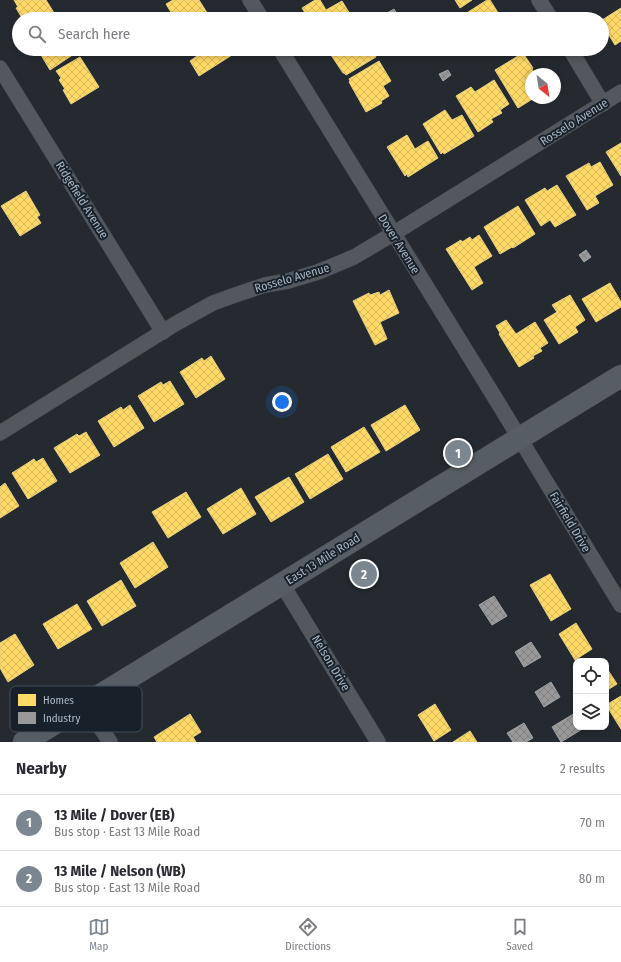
<!DOCTYPE html>
<html lang="en">
<head>
<meta charset="utf-8">
<style>
	:root { --surface:#fff; --page:#f2f2f3; --text:#2b2b33; --muted:#7c7c81; --line:#e1e1e2; --accent:#7c8690 }
	body { margin:0; font-family:"Fira Sans Condensed",sans-serif; background:var(--page); color:var(--text) }
	.controls { position:absolute; right:12px; bottom:12px; display:grid; overflow:hidden; border-radius:8px; box-shadow:0 2px 6px #0003 }
	.controls button { width:36px; height:36px; display:grid; place-items:center; padding:0; border:0; border-bottom:1px solid var(--line); background:var(--surface); color:var(--text); font:20px sans-serif }
	.compass { position:absolute; left:525px; top:68px; width:36px; height:36px; border-radius:50%; background:var(--surface); box-shadow:0 2px 6px #0003; rotate:150deg }
	.you { position:absolute; left:282px; top:402px; width:14px; height:14px; margin:-10px; border:3px solid #fff; border-radius:50%; background:#1a73e8; box-shadow:0 0 0 6px #1a73e833 }
	.badge { display:grid; place-items:center; width:26px; height:26px; border-radius:50%; background:var(--accent); color:#fff; font-size:13px; font-weight:700 }
	.pin { position:absolute; translate:-50% -50%; border:2px solid #fff; box-shadow:0 1px 4px #0006 }
	.list { margin:0; padding:0; list-style:none }
	h2 { display:flex; justify-content:space-between; align-items:center; height:52px; margin:0; padding:0 16px; font-size:17px }
	h2 small { font-size:13px; font-weight:400; color:var(--muted) }
	.list li { display:grid; grid-template-columns:26px 1fr auto; gap:12px; align-items:center; box-sizing:border-box; height:56px; padding:0 16px; border-top:1px solid var(--line) }
	.list b { display:block; font-size:15px; white-space:nowrap }
	.list p { margin:0; font-size:13px; white-space:nowrap; color:var(--muted) }
	.list em { font-size:13px; font-style:normal; color:var(--muted) }
	.icon { flex:none; width:22px; height:22px; fill:none; stroke:currentColor; stroke-width:2; stroke-linecap:round; stroke-linejoin:round }
	.map { position:relative; flex:none; width:621px; height:742px; overflow:hidden }
	.search { position:absolute; background:var(--surface); box-shadow:0 2px 6px #0003; left:12px; right:12px; top:12px; height:44px; display:flex; align-items:center; gap:10px; box-sizing:border-box; padding:0 14px; border-radius:22px; color:var(--muted); font-size:15px }
	.sheet { height:164px; background:var(--surface) }
	nav { display:flex; justify-content:space-around; align-items:center; box-sizing:border-box; height:56px; border-top:1px solid var(--line); background:var(--surface); font-size:11px; color:var(--muted) }
	nav a { display:grid; justify-items:center; gap:2px }
	nav .on { color:var(--accent) }
	.map>svg:first-child { display:block }
	.homes { fill:url(#homes-cross-hatch); stroke:#e6cf82 }
	.industry { fill:url(#industry-cross-hatch); stroke:#9fa2a6 }
	.lines { fill:none; stroke-linecap:round; stroke-linejoin:round }
	.street-casing { stroke:#404549; stroke-width:16 }
	.secondary-casing { stroke:#404549; stroke-width:23 }
	.street { stroke:#53585f; stroke-width:15 }
	.secondary { stroke:#575d64; stroke-width:22 }
	.labels { text-anchor:middle; dominant-baseline:central; stroke-width:4; stroke-linejoin:round; paint-order:stroke }
	.street-label { font-size:12px; fill:#acb7c3; stroke:#18212a }
	.key { fill:#18212a; stroke:#444e58; stroke-width:1 }
	.key-label { font-size:11px; fill:#acb7c3 }
</style>
</head>
<body>
<div class="map">
<svg width="621" height="742" viewBox="0 0 621 742">
	<defs>
		<pattern id="homes-cross-hatch" width="8" height="8" patternUnits="userSpaceOnUse"><rect width="8" height="8" fill="#ffd966"/><path d="M0 0l8 8M0 8l8-8" fill="none" stroke="#d6b95d"/></pattern>
		<pattern id="industry-cross-hatch" width="8" height="8" patternUnits="userSpaceOnUse"><rect width="8" height="8" fill="#999"/><path d="M0 0l8 8M0 8l8-8" fill="none" stroke="#808081"/></pattern>
	</defs>
	<rect width="100%" height="100%" fill="#242a30"/>
	<g class="homes">
		<path d="M 14,0 L 46,0 L 56,16 L 52,19 L 20,19 L 22,18 L 16,8 L 18,7 Z"/>
		<path d="M 173,0 L 199,0 L 211,19 L 175,19 L 166,4 Z"/>
		<path d="M 315,0 L 320,0 L 326,10 L 342,1 L 353,19 L 309,19 L 302,8 Z"/>
		<path d="M 455,0 L 472,0 L 460,8 Z"/>
		<path d="M 487,0 L 490,0 L 502,19 L 468,19 L 465,14 Z"/>
		<path d="M 621,8 L 621,41 L 615,45 L 602,24 L 602,20 Z"/>
		<path d="M 40,49 L 75,49 L 77,52 L 50,70 L 41,55 L 43,54 Z"/>
		<path d="M 193,49 L 229,49 L 232,55 L 199,76 L 190,61 L 197,56 Z"/>
		<path d="M 327,49 L 371,49 L 376,57 L 346,75 L 344,73 L 343,73 Z"/>
		<path d="M 523,53 L 533,68 L 532,69 L 535,74 L 531,74 L 531,98 L 534,98 L 518,108 L 495,70 Z"/>
		<path d="M 80,57 L 99,87 L 71,104 L 63,90 L 65,89 L 59,80 L 61,78 L 56,71 Z"/>
		<path d="M 379,61 L 391,81 L 383,86 L 389,96 L 381,101 L 382,103 L 366,112 L 349,82 L 350,81 L 349,79 Z"/>
		<path d="M 494,80 L 509,104 L 500,110 L 502,113 L 491,119 L 493,122 L 478,132 L 456,96 L 471,87 L 475,92 Z"/>
		<path d="M 445,110 L 452,120 L 462,115 L 474,136 L 444,154 L 443,152 L 441,154 L 423,124 Z"/>
		<path d="M 407,135 L 415,149 L 428,141 L 438,158 L 408,177 L 407,174 L 405,176 L 387,147 Z"/>
		<path d="M 621,143 L 621,176 L 606,152 Z"/>
		<path d="M 600,162 L 613,185 L 595,196 L 599,203 L 587,210 L 566,176 L 589,163 L 591,167 Z"/>
		<path d="M 557,185 L 576,215 L 555,227 L 550,220 L 541,226 L 525,200 L 545,188 L 547,191 Z"/>
		<path d="M 26,191 L 40,215 L 37,217 L 41,223 L 20,236 L 1,206 Z"/>
		<path d="M 518,206 L 535,234 L 513,248 L 512,247 L 500,254 L 484,227 Z"/>
		<path d="M 479,235 L 492,256 L 474,267 L 483,283 L 472,290 L 446,249 L 461,240 L 462,242 L 470,237 L 472,240 Z"/>
		<path d="M 610,283 L 621,302 L 621,307 L 596,322 L 582,299 Z"/>
		<path d="M 389,290 L 399,313 L 380,322 L 387,339 L 375,345 L 353,301 L 369,293 L 370,295 L 379,292 L 380,295 Z"/>
		<path d="M 570,295 L 585,320 L 575,327 L 578,332 L 559,344 L 544,320 L 557,312 L 552,305 Z"/>
		<path d="M 506,320 L 516,334 L 535,322 L 548,343 L 540,348 L 542,351 L 533,356 L 534,358 L 519,367 L 499,334 L 500,333 L 496,326 Z"/>
		<path d="M 211,356 L 225,379 L 196,398 L 180,372 L 202,358 L 204,361 Z"/>
		<path d="M 170,381 L 184,404 L 154,422 L 138,396 L 161,382 L 163,385 Z"/>
		<path d="M 130,405 L 144,428 L 114,447 L 98,421 L 121,407 L 123,410 Z"/>
		<path d="M 405,405 L 420,430 L 386,451 L 371,425 Z"/>
		<path d="M 364,427 L 380,452 L 346,472 L 331,447 Z"/>
		<path d="M 86,432 L 100,455 L 70,473 L 54,448 L 77,434 L 79,436 Z"/>
		<path d="M 328,454 L 343,479 L 310,499 L 295,474 Z"/>
		<path d="M 43,458 L 57,481 L 28,499 L 12,473 L 34,459 L 36,462 Z"/>
		<path d="M 289,477 L 304,502 L 271,522 L 255,497 Z"/>
		<path d="M 5,483 L 19,506 L 0,518 L 0,487 Z"/>
		<path d="M 241,488 L 256,514 L 223,534 L 207,509 Z"/>
		<path d="M 186,492 L 201,517 L 168,538 L 152,512 Z"/>
		<path d="M 153,542 L 168,567 L 135,588 L 120,563 Z"/>
		<path d="M 550,574 L 571,609 L 551,621 L 530,585 Z"/>
		<path d="M 121,580 L 136,606 L 102,626 L 87,601 Z"/>
		<path d="M 77,604 L 92,629 L 58,649 L 43,624 Z"/>
		<path d="M 576,623 L 592,649 L 575,660 L 559,634 Z"/>
		<path d="M 15,634 L 34,665 L 8,682 L 0,668 L 0,643 Z"/>
		<path d="M 606,667 L 617,684 L 606,691 Z"/>
		<path d="M 621,696 L 621,729 L 606,705 Z"/>
		<path d="M 435,704 L 451,730 L 434,741 L 418,715 Z"/>
		<path d="M 190,714 L 201,732 L 193,737 L 196,742 L 157,742 L 154,737 Z"/>
		<path d="M 470,731 L 477,742 L 453,742 Z"/>
	</g>
	<g class="industry">
		<path d="M 394,9 L 397,14 L 390,18 L 387,13 Z"/>
		<path d="M 448,70 L 451,75 L 443,81 L 439,74 Z"/>
		<path d="M 586,250 L 591,257 L 584,262 L 579,255 Z"/>
		<path d="M 494,596 L 507,616 L 492,625 L 479,605 Z"/>
		<path d="M 531,642 L 541,657 L 524,667 L 515,652 Z"/>
		<path d="M 551,682 L 560,697 L 544,707 L 535,692 Z"/>
		<path d="M 575,713 L 576,727 L 584,727 L 584,728 L 561,742 L 552,727 Z"/>
		<path d="M 524,723 L 533,738 L 526,742 L 513,742 L 507,733 Z"/>
	</g>
	<g class="lines">
		<defs>
			<g id="street">
				<path d="M 250,0 L 262,19"/>
				<path d="M 539,0 L 551,19"/>
				<path d="M 280,49 L 500,406 L 621,605"/>
				<path d="M 570,49 L 603,104"/>
				<path d="M 0,68 L 163,332"/>
				<path d="M 0,433 L 175,324 L 213,303 L 238,294 L 265,285 L 288,281 L 318,272 L 354,257 L 396,232 L 621,92"/>
				<path d="M 282,584 L 378,742"/>
				<path d="M 85,704 L 110,742"/>
			</g>
			<path id="secondary" d="M 24,742 L 621,376"/>
		</defs>
		<use href="#street" class="street-casing"/>
		<use href="#secondary" class="secondary-casing"/>
		<use href="#street" class="street"/>
		<use href="#secondary" class="secondary"/>
	</g>
	<g class="labels">
		<g class="street-label">
			<text transform="translate(574 122) rotate(-32)">Rosselo Avenue</text>
			<text transform="translate(82 200) rotate(58)">Ridgefield Avenue</text>
			<text transform="translate(399 244) rotate(58)">Dover Avenue</text>
			<text transform="translate(292 278) rotate(-16)">Rosselo Avenue</text>
			<text transform="translate(570 522) rotate(59)">Fairfield Drive</text>
			<text transform="translate(323 559) rotate(-32)">East 13 Mile Road</text>
			<text transform="translate(331 663) rotate(59)">Nelson Drive</text>
		</g>
	</g>
	<rect x="10" y="686" width="132" height="46" rx="6" class="key"/>
	<rect x="18" y="694" width="18" height="12" fill="#ffd966"/>
	<rect x="18" y="712" width="18" height="12" fill="#999"/>
	<g class="key-label">
		<text x="43" y="704">Homes</text>
		<text x="43" y="722">Industry</text>
	</g>
</svg>
<div class="controls">
<button><svg class="icon" aria-label="locate" viewBox="0 0 24 24"><circle cx="12" cy="12" r="6"/><path d="M12 2v4M12 18v4M2 12h4M18 12h4"/></svg></button>
<button><svg class="icon" aria-label="layers" viewBox="0 0 24 24"><path d="M12 4l9 5-9 5-9-5zM3 14l9 5 9-5"/></svg></button>
</div>
<svg class="compass" viewBox="-18 -18 36 36"><path d="M0-13l5 13h-10z" fill="#e53935"/><path d="M0 13l5-13h-10z" fill="#7c7c81"/></svg>
<div class="you"></div>
<div class="pin badge" style="left:458px;top:453px">1</div>
<div class="pin badge" style="left:364px;top:574px">2</div>
<div class="search"><svg class="icon" aria-label="search" viewBox="0 0 24 24"><circle cx="10" cy="10" r="6"/><path d="M15 15l6 6"/></svg>Search here</div>
</div>
<section class="sheet">
<h2>Nearby<small>2 results</small></h2>
<ul class="list">
<li><span class="badge">1</span><div><b>13 Mile / Dover (EB)</b><p>Bus stop · East 13 Mile Road</p></div><em>70 m</em></li>
<li><span class="badge">2</span><div><b>13 Mile / Nelson (WB)</b><p>Bus stop · East 13 Mile Road</p></div><em>80 m</em></li>
</ul>
</section>
<nav>
<a class="on"><svg class="icon" aria-label="map" viewBox="0 0 24 24"><path d="M3 6l6-2 6 2 6-2v14l-6 2-6-2-6 2zM9 4v14M15 6v14"/></svg>Map</a>
<a><svg class="icon" aria-label="directions" viewBox="0 0 24 24"><path d="M12 3l9 9-9 9-9-9zM9 14v-3h6M13 9l2 2-2 2"/></svg>Directions</a>
<a><svg class="icon" aria-label="saved" viewBox="0 0 24 24"><path d="M7 4h10v16l-5-4-5 4z"/></svg>Saved</a>
</nav>
</body>
</html>
